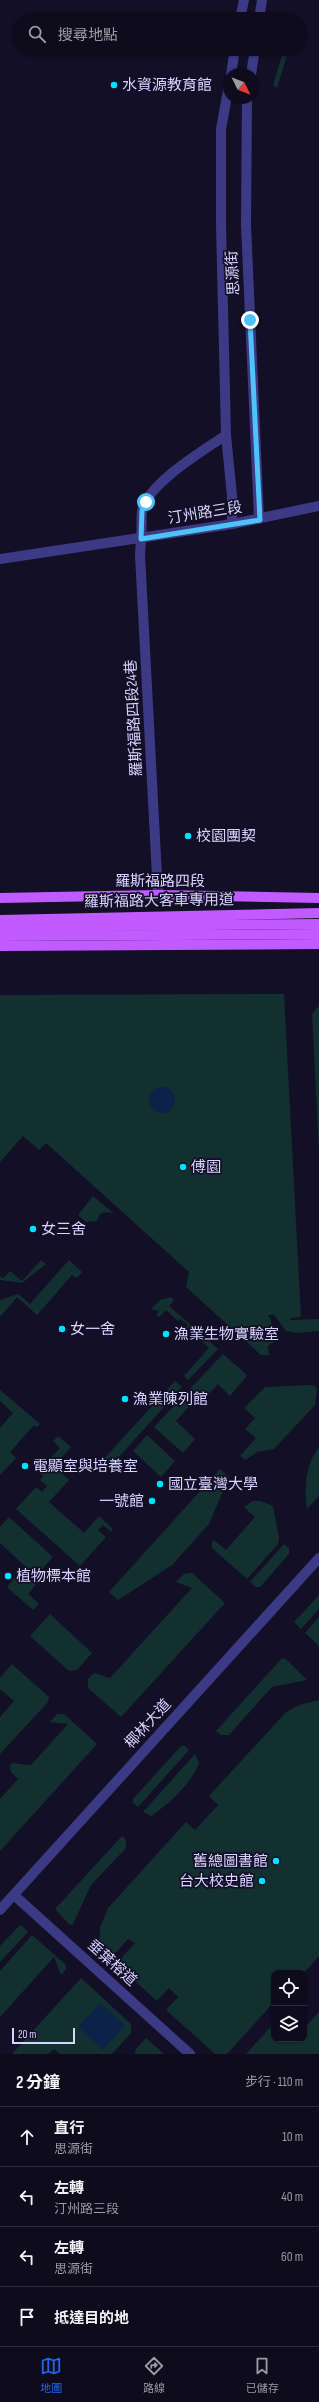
<!DOCTYPE html>
<html lang="zh-TW">
<head>
<meta charset="utf-8">
<style>
	:root { --surface:#0e0b1c; --page:#171425; --text:#f1f3f6; --muted:#9b9ba3; --line:#2e2b3b; --accent:#2563eb }
	body { margin:0; font-family:"Sofia Sans Condensed","Noto Sans TC",sans-serif; background:var(--page); color:var(--text) }
	.controls { position:absolute; right:12px; bottom:12px; display:grid; overflow:hidden; border-radius:8px; box-shadow:0 1px 3px #0004 }
	.controls button { width:36px; height:36px; display:grid; place-items:center; padding:0; border:0; border-bottom:1px solid var(--line); background:var(--surface); color:var(--text); font:20px sans-serif }
	.compass { position:absolute; left:223px; top:68px; width:36px; height:36px; border-radius:50%; background:var(--surface); box-shadow:0 1px 3px #0004; rotate:133deg }
	.scale { position:absolute; left:12px; bottom:10px; width:63px; box-sizing:border-box; padding-left:4px; border:2px solid #d9d4ff; border-top:0; font-size:11px; line-height:14px; white-space:nowrap; color:#d9d4ff; -webkit-text-stroke:3px #130f26; paint-order:stroke }
	.stop { position:absolute; width:12px; height:12px; margin:-9px; border:3px solid #4fc3f7; border-radius:50%; background:#fff }
	.stop.end { background:#4fc3f7; border-color:#fff; box-shadow:0 1px 4px #0008 }
	.list { margin:0; padding:0; list-style:none }
	h2 { display:flex; justify-content:space-between; align-items:center; height:52px; margin:0; padding:0 16px; font-size:17px }
	h2 small { font-size:13px; font-weight:400; color:var(--muted) }
	.list li { display:grid; grid-template-columns:26px 1fr auto; gap:12px; align-items:center; box-sizing:border-box; height:60px; padding:0 16px; border-top:1px solid var(--line) }
	.list b { display:block; font-size:15px; white-space:nowrap }
	.list p { margin:0; font-size:13px; white-space:nowrap; color:var(--muted) }
	.list em { font-size:13px; font-style:normal; color:var(--muted) }
	.icon { flex:none; width:22px; height:22px; fill:none; stroke:currentColor; stroke-width:2; stroke-linecap:round; stroke-linejoin:round }
	.map { position:relative; flex:none; width:319px; height:2054px; overflow:hidden }
	.search { position:absolute; background:var(--surface); box-shadow:0 1px 3px #0004; left:12px; right:12px; top:12px; height:44px; display:flex; align-items:center; gap:10px; box-sizing:border-box; padding:0 14px; border-radius:22px; color:var(--muted); font-size:15px }
	.sheet { height:292px; background:var(--surface) }
	nav { display:flex; justify-content:space-around; align-items:center; box-sizing:border-box; height:56px; border-top:1px solid var(--line); background:var(--surface); font-size:11px; color:var(--muted) }
	nav a { display:grid; justify-items:center; gap:2px }
	nav .on { color:var(--accent) }
	.map>svg:first-child { display:block }
	.green { fill:#12302f }
	.water { fill:#0c2248 }
	.lines { fill:none; stroke-linecap:round; stroke-linejoin:round }
	.minor { stroke:#3d3a85; stroke-width:10 }
	.tertiary { stroke:#3d3a85; stroke-width:10 }
	.primary { stroke:#c25bff; stroke-width:10 }
	.route { stroke:#4fc3f7; stroke-width:5 }
	.poi-dot { fill:#00e5ff; stroke:#130f26; stroke-width:1.5 }
	.labels { text-anchor:middle; dominant-baseline:central; stroke-width:3.5; stroke-linejoin:round; paint-order:stroke }
	.poi-label { font-size:15px; fill:#d9d4ff; stroke:#130f26; text-anchor:start }
	.street-label { font-size:15px; fill:#d9d4ff; stroke:#130f26 }
</style>
</head>
<body>
<div class="map">
<svg width="319" height="2054" viewBox="0 0 319 2054">
	<rect width="100%" height="100%" fill="#130f26"/>
	<g class="green">
		<path d="M 284,49 L 289,49 L 277,88 L 273,85 Z"/>
		<path d="M 284,994 L 301,1317 L 290,1318 L 290,1320 L 319,1319 L 319,1331 L 296,1333 L 286,1331 L 274,1315 L 268,1315 L 271,1320 L 274,1342 L 268,1346 L 269,1355 L 261,1355 L 186,1287 L 189,1272 L 46,1143 L 39,1150 L 23,1136 L 0,1162 L 0,995 Z"/>
		<path d="M 319,1006 L 319,1151 L 312,1014 Z"/>
		<path d="M 93,1196 L 113,1213 L 104,1212 L 100,1214 L 97,1221 L 86,1222 L 78,1215 Z"/>
		<path d="M 41,1260 L 46,1264 L 22,1283 L 0,1280 L 0,1276 L 3,1278 L 10,1271 L 22,1281 Z"/>
		<path d="M 69,1260 L 82,1272 L 77,1278 L 72,1275 L 37,1315 L 17,1297 L 0,1317 L 0,1300 L 18,1294 L 30,1304 Z"/>
		<path d="M 171,1297 L 174,1300 L 169,1306 L 218,1349 L 188,1380 L 184,1376 L 209,1348 L 186,1327 L 188,1325 L 180,1319 L 178,1321 L 166,1310 L 159,1317 L 156,1315 L 159,1311 L 151,1309 L 160,1300 Z"/>
		<path d="M 223,1354 L 246,1374 L 246,1377 L 230,1396 L 218,1384 L 208,1395 L 203,1391 L 176,1421 L 195,1439 L 183,1453 L 154,1427 Z"/>
		<path d="M 175,1381 L 182,1387 L 108,1469 L 101,1462 Z"/>
		<path d="M 309,1385 L 315,1386 L 317,1390 L 315,1405 L 274,1449 L 257,1452 L 245,1460 L 240,1456 L 256,1438 L 245,1429 L 255,1418 L 244,1408 L 265,1387 Z"/>
		<path d="M 0,1390 L 40,1424 L 37,1427 L 34,1425 L 10,1452 L 16,1458 L 0,1475 L 0,1428 L 13,1413 L 0,1401 Z"/>
		<path d="M 147,1435 L 175,1461 L 161,1477 L 133,1451 Z"/>
		<path d="M 58,1436 L 71,1447 L 54,1466 L 69,1480 L 49,1502 L 84,1533 L 99,1516 L 113,1529 L 111,1532 L 103,1525 L 98,1530 L 106,1537 L 80,1566 L 16,1509 L 36,1487 L 42,1492 L 47,1486 L 40,1480 L 43,1476 L 38,1471 L 60,1448 L 53,1441 Z"/>
		<path d="M 319,1447 L 319,1496 L 307,1509 C 304,1488 305,1465 319,1447 Z"/>
		<path d="M 220,1469 L 229,1477 L 209,1524 L 172,1565 L 118,1600 L 109,1592 Z"/>
		<path d="M 253,1501 L 261,1501 L 273,1506 L 279,1538 L 278,1544 L 247,1579 L 212,1548 L 212,1542 L 214,1540 L 226,1550 L 255,1517 L 244,1507 Z"/>
		<path d="M 9,1517 L 53,1557 L 33,1579 L 37,1583 L 28,1594 L 39,1604 L 33,1610 L 7,1587 L 25,1566 L 0,1543 L 0,1527 Z"/>
		<path d="M 284,1544 L 289,1548 L 289,1554 L 260,1587 L 256,1587 L 250,1582 Z"/>
		<path d="M 192,1573 L 225,1603 L 121,1717 L 88,1688 L 88,1679 L 94,1673 L 110,1678 L 192,1588 L 176,1582 L 184,1574 Z"/>
		<path d="M 319,1595 L 319,1609 L 301,1629 L 294,1622 Z"/>
		<path d="M 50,1614 L 92,1653 L 77,1670 L 69,1671 L 30,1636 Z"/>
		<path d="M 319,1617 L 319,1646 L 305,1633 Z"/>
		<path d="M 282,1658 L 286,1659 L 307,1680 L 272,1687 L 229,1735 L 221,1735 L 216,1731 Z"/>
		<path d="M 12,1664 L 49,1697 L 48,1702 L 0,1754 L 0,1717 L 14,1701 L 0,1689 L 0,1678 Z"/>
		<path d="M 319,1700 L 319,1956 L 304,1973 L 274,1973 L 274,2002 L 227,2054 L 215,2054 L 166,2010 L 178,1997 L 169,1988 L 157,2001 L 116,1964 L 135,1943 L 128,1939 L 110,1959 L 99,1949 L 100,1928 L 108,1908 L 186,1822 L 195,1830 L 218,1805 L 209,1796 L 286,1712 L 299,1705 Z"/>
		<path d="M 57,1714 L 64,1714 L 97,1744 L 0,1851 L 0,1799 L 18,1779 L 11,1772 L 10,1765 L 12,1763 L 31,1765 L 68,1724 L 50,1722 Z"/>
		<path d="M 181,1746 L 185,1746 L 189,1750 L 138,1807 L 133,1803 L 133,1799 Z"/>
		<path d="M 195,1754 L 199,1763 C 191,1784 169,1804 151,1816 L 143,1812 Z"/>
		<path d="M 122,1836 L 126,1840 L 126,1848 L 91,1885 L 73,1924 L 70,1925 L 55,1909 Z"/>
		<path d="M 19,1926 L 22,1926 L 28,1932 L 0,1962 L 0,1946 Z"/>
		<path d="M 32,1935 L 66,1965 L 66,1969 L 61,1975 L 54,1957 L 0,2017 L 0,1971 Z"/>
		<path d="M 81,1978 L 131,2024 L 131,2033 L 112,2054 L 60,2054 L 54,2049 L 48,2054 L 12,2054 Z"/>
		<path d="M 319,2012 L 319,2054 L 246,2054 L 274,2023 L 274,2039 L 304,2039 L 304,2028 Z"/>
		<path d="M 146,2038 L 164,2054 L 135,2054 L 136,2049 Z"/>
	</g>
	<g class="water">
		<circle cx="162" cy="1100" r="13"/>
		<path d="M 100,2003 L 125,2025 L 103,2050 L 78,2027 Z"/>
	</g>
	<g class="lines">
		<g class="minor">
			<path d="M 141,539 L 140,555 L 158,895"/>
			<path d="M 14,1895 L 190,2054"/>
		</g>
		<g class="tertiary">
			<path d="M 240,19 L 244,0"/>
			<path d="M 259,19 L 262,0"/>
			<path d="M 231,74 L 235,49"/>
			<path d="M 251,74 L 255,49"/>
			<path d="M 229,85 L 221,129 L 221,225 L 226,435 L 232,496 L 232,524"/>
			<path d="M 247,98 L 246,225 L 259,519"/>
			<path d="M 141,539 C 142,530 141,520 142,511 C 148,483 203,451 226,435"/>
			<path d="M 0,559 L 232,524 L 319,506"/>
			<path d="M 0,1910 L 319,1558"/>
		</g>
		<g class="primary">
			<path d="M 0,898 L 158,895 L 319,898"/>
			<path d="M 0,920 L 319,913"/>
			<path d="M 0,927 L 319,924"/>
			<path d="M 0,936 L 319,934"/>
			<path d="M 0,946 L 319,944"/>
		</g>
	</g>
	<g class="lines">
		<path class="route" d="M 146,502 L 142,511 L 141,539 L 260,520 L 250,320"/>
	</g>
	<g class="poi-dot">
		<circle cx="114" cy="85" r="4"/>
		<circle cx="188" cy="836" r="4"/>
		<circle cx="183" cy="1167" r="4"/>
		<circle cx="33" cy="1229" r="4"/>
		<circle cx="62" cy="1329" r="4"/>
		<circle cx="166" cy="1334" r="4"/>
		<circle cx="125" cy="1399" r="4"/>
		<circle cx="25" cy="1466" r="4"/>
		<circle cx="160" cy="1484" r="4"/>
		<circle cx="152" cy="1501" r="4"/>
		<circle cx="8" cy="1576" r="4"/>
		<circle cx="276" cy="1861" r="4"/>
		<circle cx="262" cy="1881" r="4"/>
	</g>
	<g class="labels">
		<g class="poi-label">
			<text x="122" y="85">水資源教育館</text>
			<text x="196" y="836">校園團契</text>
			<text x="191" y="1167">傅園</text>
			<text x="41" y="1229">女三舍</text>
			<text x="70" y="1329">女一舍</text>
			<text x="174" y="1334">漁業生物實驗室</text>
			<text x="133" y="1399">漁業陳列館</text>
			<text x="33" y="1466">電顯室與培養室</text>
			<text x="168" y="1484">國立臺灣大學</text>
			<text x="144" y="1501" text-anchor="end">一號館</text>
			<text x="16" y="1576">植物標本館</text>
			<text x="268" y="1861" text-anchor="end">舊總圖書館</text>
			<text x="254" y="1881" text-anchor="end">台大校史館</text>
		</g>
		<g class="street-label">
			<text transform="translate(233 273) rotate(-93)">思源街</text>
			<text transform="translate(205 513) rotate(-9)">汀州路三段</text>
			<text transform="translate(134 718) rotate(-93)">羅斯福路四段24巷</text>
			<text x="160" y="881">羅斯福路四段</text>
			<text transform="translate(159 901) rotate(-1)">羅斯福路大客車專用道</text>
			<text transform="translate(148 1724) rotate(-48)">椰林大道</text>
			<text transform="translate(112 1963) rotate(42)">垂葉榕道</text>
		</g>
	</g>
</svg>
<div class="controls">
<button><svg class="icon" aria-label="locate" viewBox="0 0 24 24"><circle cx="12" cy="12" r="6"/><path d="M12 2v4M12 18v4M2 12h4M18 12h4"/></svg></button>
<button><svg class="icon" aria-label="layers" viewBox="0 0 24 24"><path d="M12 4l9 5-9 5-9-5zM3 14l9 5 9-5"/></svg></button>
</div>
<svg class="compass" viewBox="-18 -18 36 36"><path d="M0-13l5 13h-10z" fill="#e53935"/><path d="M0 13l5-13h-10z" fill="#9b9ba3"/></svg>
<div class="scale">20 m</div>
<div class="stop" style="left:146px;top:502px"></div>
<div class="stop end" style="left:250px;top:320px"></div>
<div class="search"><svg class="icon" aria-label="search" viewBox="0 0 24 24"><circle cx="10" cy="10" r="6"/><path d="M15 15l6 6"/></svg>搜尋地點</div>
</div>
<section class="sheet">
<h2>2 分鐘<small>步行 · 110 m</small></h2>
<ul class="list">
<li><svg class="icon" aria-label="ahead" viewBox="0 0 24 24"><path d="M12 20V5M6 11l6-6 6 6"/></svg><div><b>直行</b><p>思源街</p></div><em>10 m</em></li>
<li><svg class="icon" aria-label="left" viewBox="0 0 24 24"><path d="M17 20v-9H6M10 6l-5 5 5 5"/></svg><div><b>左轉</b><p>汀州路三段</p></div><em>40 m</em></li>
<li><svg class="icon" aria-label="left" viewBox="0 0 24 24"><path d="M17 20v-9H6M10 6l-5 5 5 5"/></svg><div><b>左轉</b><p>思源街</p></div><em>60 m</em></li>
<li><svg class="icon" aria-label="arrive" viewBox="0 0 24 24"><path d="M6 21V4h12l-3 4 3 4H6"/></svg><div><b>抵達目的地</b></div></li>
</ul>
</section>
<nav>
<a class="on"><svg class="icon" aria-label="map" viewBox="0 0 24 24"><path d="M3 6l6-2 6 2 6-2v14l-6 2-6-2-6 2zM9 4v14M15 6v14"/></svg>地圖</a>
<a><svg class="icon" aria-label="directions" viewBox="0 0 24 24"><path d="M12 3l9 9-9 9-9-9zM9 14v-3h6M13 9l2 2-2 2"/></svg>路線</a>
<a><svg class="icon" aria-label="saved" viewBox="0 0 24 24"><path d="M7 4h10v16l-5-4-5 4z"/></svg>已儲存</a>
</nav>
</body>
</html>
